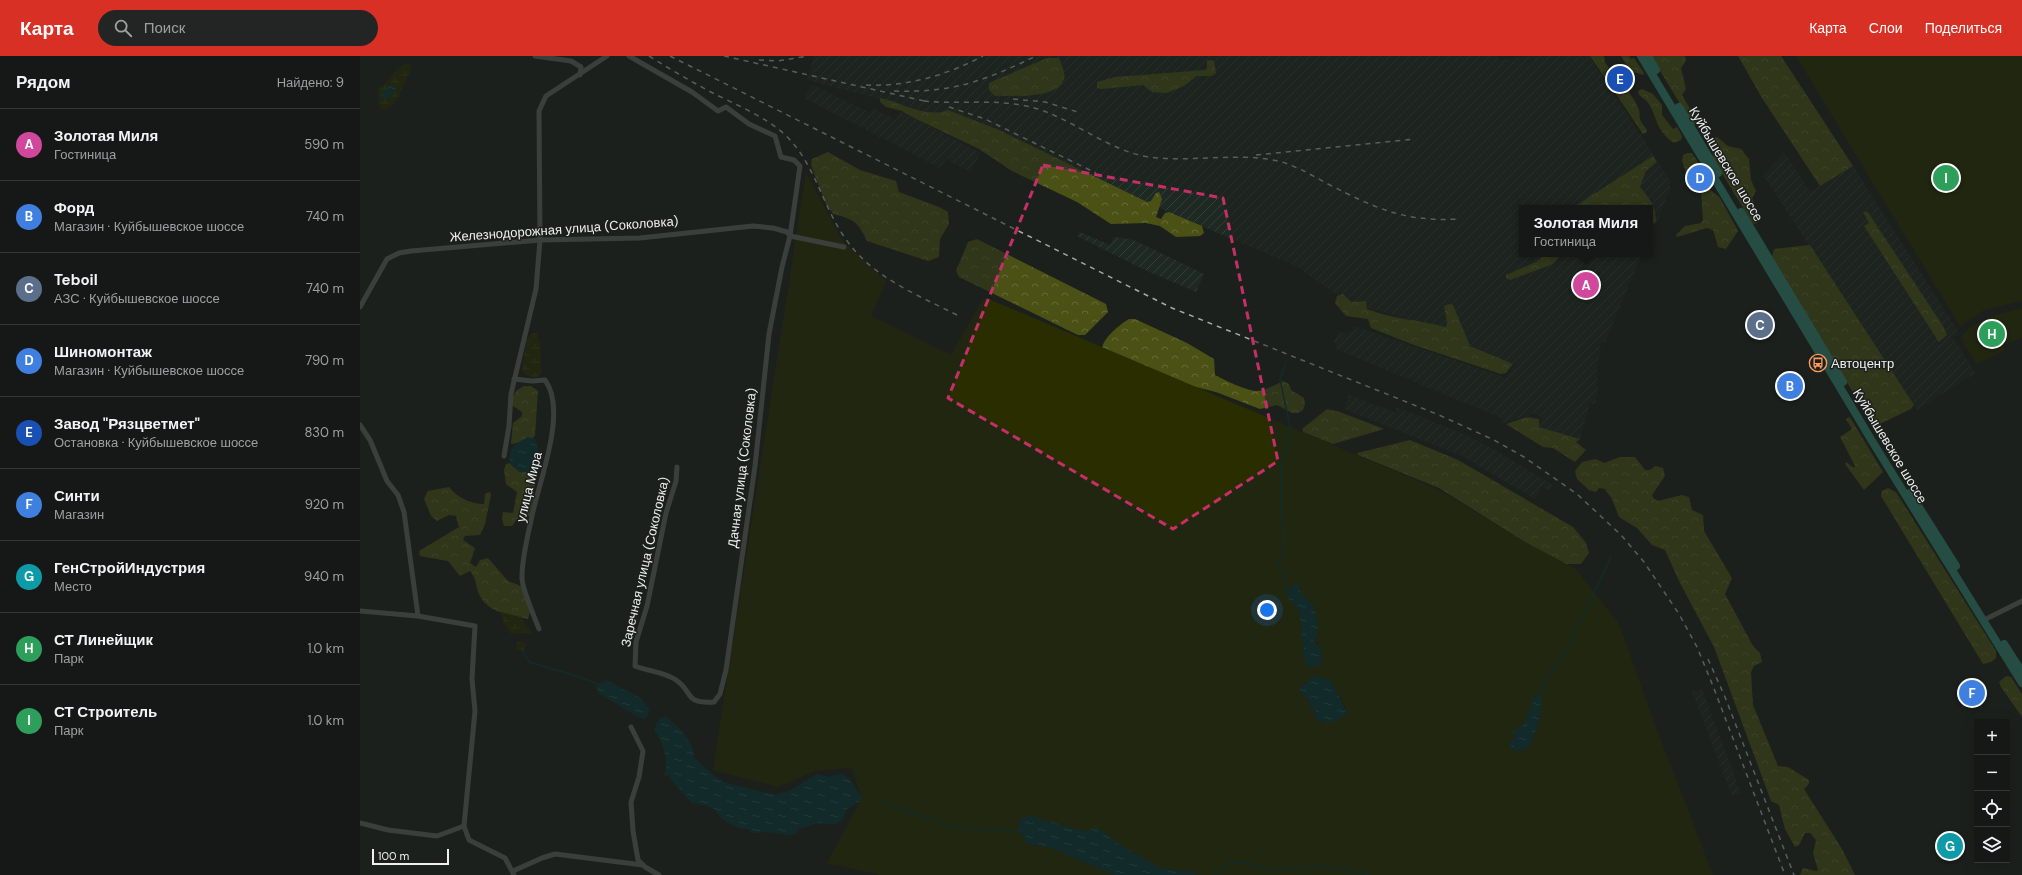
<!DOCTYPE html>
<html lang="ru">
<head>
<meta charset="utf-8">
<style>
	:root { --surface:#151816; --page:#222523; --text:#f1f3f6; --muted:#9da0a1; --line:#343735; --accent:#d93025 }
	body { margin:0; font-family:"DM Sans",sans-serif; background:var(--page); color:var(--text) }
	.controls { position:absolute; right:12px; bottom:12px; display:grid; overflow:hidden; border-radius:0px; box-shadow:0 4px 16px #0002 }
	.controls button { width:36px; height:36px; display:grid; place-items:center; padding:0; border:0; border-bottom:1px solid var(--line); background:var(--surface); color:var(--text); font:20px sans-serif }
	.scale { position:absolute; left:12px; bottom:10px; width:77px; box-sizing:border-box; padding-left:4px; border:2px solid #edf0ee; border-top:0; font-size:11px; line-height:14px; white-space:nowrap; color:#edf0ee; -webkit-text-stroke:3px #1c201d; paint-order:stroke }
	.you { position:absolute; left:907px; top:554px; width:14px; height:14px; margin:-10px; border:3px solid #fff; border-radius:50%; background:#1a73e8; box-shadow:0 0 0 6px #1a73e833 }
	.badge { display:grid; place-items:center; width:26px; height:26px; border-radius:50%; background:var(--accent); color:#fff; font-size:13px; font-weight:700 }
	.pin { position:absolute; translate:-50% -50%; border:2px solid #fff; box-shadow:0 1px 4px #0006 }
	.popup { position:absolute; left:1159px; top:149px; width:134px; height:52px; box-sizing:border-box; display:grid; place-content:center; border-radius:0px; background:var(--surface); filter:drop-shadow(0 1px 3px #0005); font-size:13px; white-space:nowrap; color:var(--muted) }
	.popup b { font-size:15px; color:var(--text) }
	.popup::after { content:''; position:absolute; left:50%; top:100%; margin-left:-8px; border:8px solid transparent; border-top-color:var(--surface) }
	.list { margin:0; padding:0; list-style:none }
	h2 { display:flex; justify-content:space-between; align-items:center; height:52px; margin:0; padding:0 16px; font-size:17px }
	h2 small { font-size:13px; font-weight:400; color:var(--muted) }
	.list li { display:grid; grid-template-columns:26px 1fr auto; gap:12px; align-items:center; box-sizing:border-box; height:72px; padding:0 16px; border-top:1px solid var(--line) }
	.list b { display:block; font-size:15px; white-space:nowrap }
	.list p { margin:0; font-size:13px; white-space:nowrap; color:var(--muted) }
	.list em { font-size:13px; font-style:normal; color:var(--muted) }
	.icon { flex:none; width:22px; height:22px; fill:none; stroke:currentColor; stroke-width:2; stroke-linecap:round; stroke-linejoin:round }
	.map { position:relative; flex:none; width:1662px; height:819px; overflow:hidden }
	header { display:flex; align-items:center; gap:24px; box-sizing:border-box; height:56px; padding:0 20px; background:var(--accent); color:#fff }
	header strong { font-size:19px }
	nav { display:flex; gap:22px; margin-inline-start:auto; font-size:14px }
	.search { width:280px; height:36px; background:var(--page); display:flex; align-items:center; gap:10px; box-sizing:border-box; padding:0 14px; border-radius:22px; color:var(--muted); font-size:15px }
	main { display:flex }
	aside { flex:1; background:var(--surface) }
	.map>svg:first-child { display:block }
	.industrial { fill:url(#industrial-furrows) }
	.forest { fill:url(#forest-crowns) }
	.wetland { fill:url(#wetland-marsh) }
	.garden { fill:#292d00; fill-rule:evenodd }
	.water { fill:url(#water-ripples) }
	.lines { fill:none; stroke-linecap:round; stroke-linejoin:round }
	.stream { stroke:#08393a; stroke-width:1.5 }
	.street { stroke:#606562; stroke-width:5 }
	.primary { stroke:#338374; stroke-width:8 }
	.rail { stroke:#a6a9a7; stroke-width:1.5; stroke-dasharray:5 5; stroke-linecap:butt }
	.marked { fill:none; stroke:#c62e6a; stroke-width:3; stroke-dasharray:8 5; stroke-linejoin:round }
	.labels { text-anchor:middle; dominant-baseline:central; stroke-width:3; stroke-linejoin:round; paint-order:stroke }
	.street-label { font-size:13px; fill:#edf0ee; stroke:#1c201d }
	.poi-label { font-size:13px; fill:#edf0ee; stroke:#1c201d; text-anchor:start }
</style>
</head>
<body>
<header>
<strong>Карта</strong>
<div class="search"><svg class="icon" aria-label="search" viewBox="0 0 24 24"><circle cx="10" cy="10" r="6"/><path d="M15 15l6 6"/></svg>Поиск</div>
<nav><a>Карта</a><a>Слои</a><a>Поделиться</a></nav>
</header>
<main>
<aside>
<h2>Рядом<small>Найдено: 9</small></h2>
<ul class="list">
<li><span class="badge" style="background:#d1479c">A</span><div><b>Золотая Миля</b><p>Гостиница</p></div><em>590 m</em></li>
<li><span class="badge" style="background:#3f7fe0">B</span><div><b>Форд</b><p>Магазин · Куйбышевское шоссе</p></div><em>740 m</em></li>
<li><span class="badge" style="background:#5c6f8a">C</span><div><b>Teboil</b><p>АЗС · Куйбышевское шоссе</p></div><em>740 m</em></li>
<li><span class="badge" style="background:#3f7fe0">D</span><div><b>Шиномонтаж</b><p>Магазин · Куйбышевское шоссе</p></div><em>790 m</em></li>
<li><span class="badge" style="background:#1a4fb4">E</span><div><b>Завод &quot;Рязцветмет&quot;</b><p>Остановка · Куйбышевское шоссе</p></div><em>830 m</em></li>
<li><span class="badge" style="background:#3f7fe0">F</span><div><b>Синти</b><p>Магазин</p></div><em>920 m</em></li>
<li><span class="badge" style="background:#0f9aa8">G</span><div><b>ГенСтройИндустрия</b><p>Место</p></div><em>940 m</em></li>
<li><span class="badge" style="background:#2e9e5b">H</span><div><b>СТ Линейщик</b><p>Парк</p></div><em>1.0 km</em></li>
<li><span class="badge" style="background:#2e9e5b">I</span><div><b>СТ Строитель</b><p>Парк</p></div><em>1.0 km</em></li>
</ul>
</aside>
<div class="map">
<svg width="1662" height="819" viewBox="0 0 1662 819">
	<defs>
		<pattern id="industrial-furrows" width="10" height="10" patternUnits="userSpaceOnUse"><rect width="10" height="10" fill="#1f2923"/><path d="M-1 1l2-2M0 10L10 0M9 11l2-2" fill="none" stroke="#353e38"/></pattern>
		<pattern id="forest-crowns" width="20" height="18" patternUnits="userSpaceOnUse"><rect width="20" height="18" fill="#4b5014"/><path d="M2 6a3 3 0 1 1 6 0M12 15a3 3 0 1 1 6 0" fill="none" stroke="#656a36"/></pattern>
		<pattern id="wetland-marsh" width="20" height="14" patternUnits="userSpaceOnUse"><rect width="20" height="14" fill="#292d00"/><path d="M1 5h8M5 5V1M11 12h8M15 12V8" fill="none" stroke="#3e4219"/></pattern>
		<pattern id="water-ripples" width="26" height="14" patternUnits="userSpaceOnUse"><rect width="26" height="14" fill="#08393a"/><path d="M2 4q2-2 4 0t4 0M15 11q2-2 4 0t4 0" fill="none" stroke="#2c5657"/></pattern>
	</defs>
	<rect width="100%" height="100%" fill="#1c201d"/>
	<g class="industrial">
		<path d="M 454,0 L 1138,0 L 1139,4 L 1172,0 L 1229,0 L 1304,115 L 1310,125 L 1310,133 L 1297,167 L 1290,171 L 1290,152 L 1162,152 L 1162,198 L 1282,198 L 1245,286 L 1239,288 L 1241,292 L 1237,313 L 1238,339 L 1234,348 L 1230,347 L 1220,383 L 1179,371 L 1181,361 L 1170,357 L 1170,360 L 1162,361 L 1142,367 L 1141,362 L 976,293 L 974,286 L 979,275 L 983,277 L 993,274 L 994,270 L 1147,322 L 1154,309 L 1059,266 L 988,247 L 938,211 L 583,60 L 447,24 Z"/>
		<path d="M 452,28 L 510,57 L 513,52 L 536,64 L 540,55 L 621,97 L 610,116 L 586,103 L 580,112 L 444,42 Z"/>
		<path d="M 1424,96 L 1450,136 L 1493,110 L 1599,277 L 1593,281 L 1615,317 L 1557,354 L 1403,119 Z"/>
		<path d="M 720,176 L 750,189 L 754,181 L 774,184 L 844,218 L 836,236 L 787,215 L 717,180 Z"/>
		<path d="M 989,339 L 1035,356 L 1037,351 L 1106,379 L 1133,393 L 1193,429 L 1190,434 L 1182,430 L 1175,443 L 1102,400 L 984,353 Z"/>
		<path d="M 1342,633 L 1381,737 L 1372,740 L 1332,636 Z"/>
	</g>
	<g class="forest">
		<path d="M 1230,0 L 1244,0 L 1245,6 L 1249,12 L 1244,18 L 1249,25 C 1263,23 1274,42 1279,54 C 1280,57 1279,60 1280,63 C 1281,67 1285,71 1287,74 L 1286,77 L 1283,78 Z"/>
		<path d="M 1261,0 L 1269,0 L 1271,3 L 1274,2 L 1284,17 L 1283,19 L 1270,15 Z"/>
		<path d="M 1291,0 L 1325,0 L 1326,5 L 1321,12 L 1326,33 L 1322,39 L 1337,65 L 1336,69 L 1333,69 Z"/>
		<path d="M 1378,0 L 1421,0 L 1493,110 L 1460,130 L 1402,42 Z"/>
		<path d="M 687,2 L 699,2 C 701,8 706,17 704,23 C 697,44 653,39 635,40 L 629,34 L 629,27 Z"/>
		<path d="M 851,4 L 854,5 L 856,17 L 852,20 L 837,20 L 824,30 L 807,37 L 792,36 L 783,29 L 741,33 L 737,32 L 737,26 L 755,21 L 845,14 L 847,12 L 847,5 Z"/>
		<path d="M 1282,33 L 1293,38 L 1302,49 L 1302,59 L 1313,73 L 1317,71 L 1322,80 L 1321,84 L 1314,87 C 1290,71 1300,52 1279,39 L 1278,35 Z"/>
		<path d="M 520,42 C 541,46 567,63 588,54 L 639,74 L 787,146 L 791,145 L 796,137 L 799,136 L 802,143 L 796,161 L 801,163 L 805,157 L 809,156 L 842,170 L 844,177 L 840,180 L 816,181 L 800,170 L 786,167 L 751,168 L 717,146 L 652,115 L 619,93 L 554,62 L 542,55 L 526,51 L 520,46 Z"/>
		<path d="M 1357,81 L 1368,90 L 1381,93 L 1389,103 L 1391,124 L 1396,135 L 1392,142 L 1399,161 L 1397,167 L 1393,168 L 1353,103 C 1354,95 1349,91 1351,83 Z"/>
		<path d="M 468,96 L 500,114 L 536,125 L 539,136 L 579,151 L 588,156 L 589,168 L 580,183 L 579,201 L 568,205 L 507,185 C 498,166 494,163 473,158 L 465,146 L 451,109 L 452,103 Z"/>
		<path d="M 1327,97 L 1332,97 L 1345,117 L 1344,124 L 1346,130 L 1360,142 L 1377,173 L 1378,175 L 1366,193 L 1358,191 L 1353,174 L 1347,172 L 1317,181 L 1316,179 L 1325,170 L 1341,167 L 1343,164 L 1341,134 L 1336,126 L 1329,125 L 1322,105 L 1323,99 Z"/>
		<path d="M 1293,100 L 1297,106 L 1286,115 L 1280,131 C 1290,143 1296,150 1296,166 L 1290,169 L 1290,152 L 1212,152 Z"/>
		<path d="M 1504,156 L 1508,156 L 1517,170 L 1583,270 L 1587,279 L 1579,286 L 1504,170 L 1509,167 L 1504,158 Z"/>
		<path d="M 617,183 L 746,248 L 748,256 L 725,279 L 718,279 L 599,221 L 596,215 L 608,186 Z"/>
		<path d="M 1450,189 L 1554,349 L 1551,353 L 1518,369 L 1512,368 L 1412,201 L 1414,193 Z"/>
		<path d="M 1185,198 L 1202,198 L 1193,208 L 1150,224 L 1146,222 L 1146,219 L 1176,206 Z"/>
		<path d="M 983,238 L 991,246 L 1006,245 L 1007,253 C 1032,263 1060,264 1086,271 L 1087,266 L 1084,250 L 1089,248 L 1093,249 L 1110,290 L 1153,308 L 1146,317 L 1141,318 L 1054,289 L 1011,272 L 1008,263 L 986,260 L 975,247 L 977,240 Z"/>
		<path d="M 769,263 L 775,263 L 827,287 L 854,303 L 855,319 C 864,324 887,335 897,335 C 906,334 915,329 923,325 L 929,328 L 931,334 L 944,342 L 945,348 L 943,354 L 938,357 L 932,357 L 917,349 L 900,353 L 856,336 L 812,325 L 742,293 C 743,282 759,269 769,263 Z"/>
		<path d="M 164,330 L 171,330 L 178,335 L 175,379 L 173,382 C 164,381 159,388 151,388 L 153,367 L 162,360 L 162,356 L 153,350 L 152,342 L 157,334 Z"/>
		<path d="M 967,353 L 980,356 L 1024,373 L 973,388 L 943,376 L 942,373 Z"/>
		<path d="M 1167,361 L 1179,363 L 1179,371 L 1220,383 L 1216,386 L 1226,394 L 1215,406 L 1193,392 L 1183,391 L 1146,368 Z"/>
		<path d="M 1489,361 L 1491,363 L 1523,416 L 1504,434 L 1485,408 L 1486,406 L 1494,412 L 1495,410 L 1480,381 L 1492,373 L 1486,363 Z"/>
		<path d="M 1050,384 L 1098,404 L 1213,471 L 1226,487 L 1229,497 L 1221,508 L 1200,508 L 1079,432 L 998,399 L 997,397 Z"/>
		<path d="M 1260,401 L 1275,401 L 1285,414 L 1290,414 L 1295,410 L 1303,412 L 1305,420 L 1292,439 L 1294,443 L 1298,445 L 1322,439 L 1329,441 L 1332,454 L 1343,459 L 1344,475 L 1372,522 L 1365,538 L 1393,590 L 1400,597 L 1402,606 L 1394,610 L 1391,616 L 1393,649 L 1418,710 L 1428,711 L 1449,724 L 1449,728 L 1444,733 L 1482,793 L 1495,819 L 1440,819 L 1443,812 L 1456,815 L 1458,814 L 1453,797 L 1456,784 L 1450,777 L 1445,777 L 1439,789 L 1435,791 L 1425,773 L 1419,749 L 1411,745 L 1354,591 L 1319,525 L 1305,494 L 1292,489 L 1277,472 L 1259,461 L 1252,443 L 1245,433 L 1239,432 L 1236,436 L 1229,434 L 1217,423 L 1215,415 L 1222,406 L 1236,403 L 1244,407 Z"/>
		<path d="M 150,407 L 153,411 L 166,416 L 174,413 L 176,423 L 170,460 L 158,462 L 152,470 L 144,470 L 142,463 L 143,456 L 153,457 L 157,436 L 146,428 L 144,414 L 146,408 Z"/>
		<path d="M 89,431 C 97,441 110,448 124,448 L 125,438 L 130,436 L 131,439 L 125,468 L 120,479 L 105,480 L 103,484 L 115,492 L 110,507 L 116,511 L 120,504 L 128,502 L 148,525 L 161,530 L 170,556 L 168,563 C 151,559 127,557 119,538 C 115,529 117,523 110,515 L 100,520 L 88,505 L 60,500 L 59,495 L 99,471 L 96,460 L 89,459 L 77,465 L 71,460 L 64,443 L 68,435 Z"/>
		<path d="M 1528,432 L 1536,436 L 1636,595 L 1636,602 L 1631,606 L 1623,608 L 1521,440 L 1522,435 Z"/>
		<path d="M 1646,620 L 1651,621 L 1662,638 L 1662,661 L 1641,631 L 1639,626 Z"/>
	</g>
	<g class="wetland">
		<path d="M 46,8 L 50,9 L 51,14 C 44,27 37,53 22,54 L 19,48 L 18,33 C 29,27 35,11 46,8 Z"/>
		<path d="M 173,277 L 177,278 L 180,286 L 181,318 L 177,321 L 170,321 L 163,317 L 162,314 L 167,283 Z"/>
		<path d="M 141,556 L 160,561 L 172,577 L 151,578 L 143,565 Z"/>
		<path d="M 160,585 L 167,588 L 164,591 L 164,597 L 156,592 L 157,586 Z"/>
	</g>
	<g class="garden">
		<path d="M 1436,0 L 1662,0 L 1662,245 L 1624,254 L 1600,270 Z"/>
		<path d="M 446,117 L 482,184 L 526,225 L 511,260 L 591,299 L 624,241 L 1079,434 L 1165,486 L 1216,513 L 1259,568 L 1294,666 L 1353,819 L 837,819 L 830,814 L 824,816 L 800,812 L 754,785 L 745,776 L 719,774 L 682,764 L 659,764 L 659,775 L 667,788 L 691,792 L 754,819 L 520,819 L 467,807 L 502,742 L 492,712 L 455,715 L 418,731 L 353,714 ZM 925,532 C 950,537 958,555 958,580 L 953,584 L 958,587 L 962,606 L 945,606 L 939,554 L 934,549 ZM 960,620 L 972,626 L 986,652 L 963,667 L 955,663 L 956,655 L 950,652 L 950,646 L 940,636 L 940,631 L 953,621 ZM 1173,647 L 1180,651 C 1179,654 1180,658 1180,660 C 1178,672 1173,683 1167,693 L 1157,695 L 1151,684 L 1157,679 L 1158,672 L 1163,669 Z"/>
		<path d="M 1662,252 L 1662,282 L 1645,288 L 1644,295 L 1616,308 L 1601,283 C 1609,264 1644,257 1662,252 Z"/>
	</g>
	<g class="water">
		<path d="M 31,29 L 34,29 L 36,32 L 32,41 L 22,43 L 21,38 Z"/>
		<path d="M 167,381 L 173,382 L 177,387 L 179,406 C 173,414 168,416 159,416 L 150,407 C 148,393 156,387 167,381 Z"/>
		<path d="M 934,526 L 938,529 C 939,539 948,542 953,550 C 957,559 958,570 958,580 L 953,584 C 960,591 965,598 960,609 L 949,612 L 945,606 L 939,554 L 930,545 L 925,532 L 932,533 Z"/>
		<path d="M 960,620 L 972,626 L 987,657 C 974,667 970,669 955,663 L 956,655 L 950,652 L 950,646 L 940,636 L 940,631 L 945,628 L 949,622 Z"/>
		<path d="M 246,624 L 282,643 L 289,654 L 288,660 L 284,663 C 268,657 255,645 239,638 L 236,631 Z"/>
		<path d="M 1179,639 L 1182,641 C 1181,659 1177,678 1167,693 L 1153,695 L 1149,686 L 1157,679 L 1153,678 L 1153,674 L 1163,669 L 1173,647 L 1172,641 L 1175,642 Z"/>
		<path d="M 305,660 C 319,672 333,683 334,702 L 357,722 L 366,727 L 415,739 L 430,735 L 457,718 L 468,721 L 482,718 L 490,724 L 503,743 L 486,754 L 482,764 L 476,768 L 458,767 L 438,773 L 436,778 L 428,779 L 408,776 L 390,777 L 389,773 L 378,772 L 362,763 L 354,753 L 345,749 L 332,747 L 311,724 L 309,719 L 304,720 C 310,706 303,685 294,674 L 298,664 Z"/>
		<path d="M 668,759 L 719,774 L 726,775 L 736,772 L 745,776 L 754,785 L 800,812 L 824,816 L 830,814 L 837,819 L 754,819 L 691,792 L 667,788 L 659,775 L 659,764 Z"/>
	</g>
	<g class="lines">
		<g class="stream">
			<path d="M 925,532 L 925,516 L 923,513 L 919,512 L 918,505 L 922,502 C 924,489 926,474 921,462 L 921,410 L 931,376 L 920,323 L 926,306"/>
			<path d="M 164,597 L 169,606 L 210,618 L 241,629"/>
			<path d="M 1178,641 L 1183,627 L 1206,595 L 1251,501"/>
			<path d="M 520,746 L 597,772 L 660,776"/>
			<path d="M 854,819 L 871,807 L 893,808 L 913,814 L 956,810 L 985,813 L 1009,819"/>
		</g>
		<g class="street">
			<path d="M 175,0 L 211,5 L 221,11 L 220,19"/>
			<path d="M 269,0 L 332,36 L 358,55 L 366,51 L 389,68 L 415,80 L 421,101 L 434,104 L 440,110 L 430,180 L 422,211 L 409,278 L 395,410 L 366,614 L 360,638 L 354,646 C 323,648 334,636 316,624 C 305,616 287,615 275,610 L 276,586 L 287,550 L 306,457 L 316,425 L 317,411"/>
			<path d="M 0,251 L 27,203 L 39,197 L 51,195 L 180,184 L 280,182 L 393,170 L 413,172 L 427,176 L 430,180 L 484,191"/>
			<path d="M 154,323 L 172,325 L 185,324 C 208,355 179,425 172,460 C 168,479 162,501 162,521 C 161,531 175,562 179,573"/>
			<path d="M 0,369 L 10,384 L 27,425 L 38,439 L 44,456 L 58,560"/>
			<path d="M 144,400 L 149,370 L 151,338 L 176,233 L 180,184 L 179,55 L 186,40 L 247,0"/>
			<path d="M 0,555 L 58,560 L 115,570 L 112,623 L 115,655 L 104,770 L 109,784 L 145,802 L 154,819"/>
			<path d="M 1628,562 L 1662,545"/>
			<path d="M 271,671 L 283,695 L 279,721 L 271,746 L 273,775 L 278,804 L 285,811 L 299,819"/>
			<path d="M 0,767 L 28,774 L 77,780 L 104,770"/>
			<path d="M 153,815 L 182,802 L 195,798 L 283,809"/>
		</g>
		<g class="primary">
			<path d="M 1281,0 L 1512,385 L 1662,627"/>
			<path d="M 1288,0 L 1296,14"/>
			<path d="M 1319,51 L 1358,117"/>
			<path d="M 1381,156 L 1483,326"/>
			<path d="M 1550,437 L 1596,510"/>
			<path d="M 1644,588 L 1662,616"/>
		</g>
		<g class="rail">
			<path d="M 289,0 C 308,12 327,23 347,34 C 375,49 410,61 432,86 C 456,114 463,149 483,179 C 510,221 556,238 599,260"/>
			<path d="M 310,0 L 812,252 L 1079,359 L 1134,384 L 1164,401 L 1217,438 L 1261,479 L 1284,506 L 1319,558 L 1337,591 L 1353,630 L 1425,819"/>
			<path d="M 364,0 L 569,46"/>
			<path d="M 399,4 L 418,5 L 448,0"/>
			<path d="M 506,29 C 547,31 587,19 623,0"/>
			<path d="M 534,35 C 593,37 624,25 676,0"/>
			<path d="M 653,43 L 685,46 L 721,57"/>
			<path d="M 564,45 C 603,49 643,41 681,54 C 718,67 750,95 789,101 C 832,107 880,95 922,106 C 938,111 953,120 968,128 C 1017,153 1044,166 1100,163"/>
			<path d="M 589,51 L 625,63 L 736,117"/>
			<path d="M 896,99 L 1055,83"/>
			<path d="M 1348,603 L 1365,641 L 1434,819"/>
		</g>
	</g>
	<path d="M0 0H1662V819H0ZM 683,109 L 863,142 L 918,405 L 813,473 L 588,342 Z" fill="#1c201d" fill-opacity=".55" fill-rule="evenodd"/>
	<path class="marked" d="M 683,109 L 863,142 L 918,405 L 813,473 L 588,342 Z"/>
	<defs>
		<symbol id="bus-ring" viewBox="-11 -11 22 22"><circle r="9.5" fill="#1c201d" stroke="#ff9b5a" stroke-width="1.5"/><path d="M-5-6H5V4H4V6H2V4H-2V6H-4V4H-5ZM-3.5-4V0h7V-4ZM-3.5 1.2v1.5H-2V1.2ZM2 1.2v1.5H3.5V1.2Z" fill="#ff9b5a"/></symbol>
	</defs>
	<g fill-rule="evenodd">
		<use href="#bus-ring" x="1448" y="297" width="20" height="20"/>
	</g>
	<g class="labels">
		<g class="street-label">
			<text transform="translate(1366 108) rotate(59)">Куйбышевское шоссе</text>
			<text transform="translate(204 173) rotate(-4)">Железнодорожная улица (Соколовка)</text>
			<text transform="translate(1530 390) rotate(59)">Куйбышевское шоссе</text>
			<text transform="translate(382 412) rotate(-83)">Дачная улица (Соколовка)</text>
			<text transform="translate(169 431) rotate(-76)">улица Мира</text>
			<text transform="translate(285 506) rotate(-77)">Заречная улица (Соколовка)</text>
		</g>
		<g class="poi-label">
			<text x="1471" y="307">Автоцентр</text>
		</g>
	</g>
</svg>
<div class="controls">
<button>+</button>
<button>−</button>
<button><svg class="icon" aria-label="locate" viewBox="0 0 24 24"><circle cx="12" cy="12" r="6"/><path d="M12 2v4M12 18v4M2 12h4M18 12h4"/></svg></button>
<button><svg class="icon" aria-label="layers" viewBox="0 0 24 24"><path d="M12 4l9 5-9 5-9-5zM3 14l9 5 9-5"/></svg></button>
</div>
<div class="scale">100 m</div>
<div class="you"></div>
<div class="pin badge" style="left:1226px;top:229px;background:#d1479c">A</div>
<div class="popup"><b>Золотая Миля</b>Гостиница</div>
<div class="pin badge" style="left:1430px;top:330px;background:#3f7fe0">B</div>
<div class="pin badge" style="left:1400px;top:269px;background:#5c6f8a">C</div>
<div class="pin badge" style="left:1340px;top:122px;background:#3f7fe0">D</div>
<div class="pin badge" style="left:1260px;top:23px;background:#1a4fb4">E</div>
<div class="pin badge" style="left:1612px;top:637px;background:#3f7fe0">F</div>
<div class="pin badge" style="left:1590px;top:790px;background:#0f9aa8">G</div>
<div class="pin badge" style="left:1632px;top:278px;background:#2e9e5b">H</div>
<div class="pin badge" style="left:1586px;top:122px;background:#2e9e5b">I</div>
</div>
</main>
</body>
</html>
